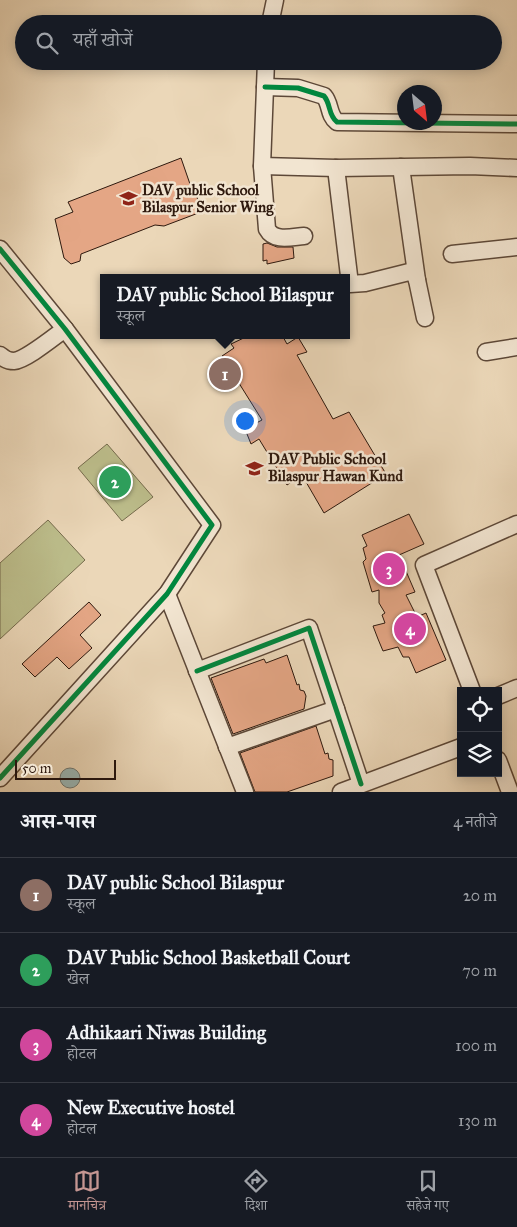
<!DOCTYPE html>
<html lang="hi">
<head>
<meta charset="utf-8">
<style>
	:root { --surface:#171b24; --page:#20242c; --text:#f1f3f6; --muted:#9ea1a6; --line:#363941; --accent:#c59692 }
	body { margin:0; font-family:"IM FELL Great Primer","Noto Serif Devanagari",serif; background:var(--page); color:var(--text) }
	.controls { position:absolute; right:15px; bottom:15px; display:grid; overflow:hidden; border-radius:0px; box-shadow:0 2px 12px #0003 }
	.controls button { width:45px; height:45px; display:grid; place-items:center; padding:0; border:0; border-bottom:1px solid var(--line); background:var(--surface); color:var(--text); font:25px sans-serif }
	.compass { position:absolute; left:397px; top:85px; width:45px; height:45px; border-radius:50%; background:var(--surface); box-shadow:0 2px 12px #0003; rotate:152deg }
	.scale { position:absolute; left:15px; bottom:12px; width:101px; box-sizing:border-box; padding-left:5px; border:2px solid #2e190e; border-top:0; font-size:14px; line-height:18px; white-space:nowrap; color:#2e190e; -webkit-text-stroke:4px #f2e5d1; paint-order:stroke }
	.you { position:absolute; left:244px; top:420px; width:18px; height:18px; margin:-12px; border:4px solid #fff; border-radius:50%; background:#1a73e8; box-shadow:0 0 0 8px #1a73e833 }
	.badge { display:grid; place-items:center; width:32px; height:32px; border-radius:50%; background:var(--accent); color:#fff; font-size:16px; font-weight:700 }
	.pin { position:absolute; translate:-50% -50%; border:2px solid #fff; box-shadow:0 1px 5px #0006 }
	.popup { position:absolute; left:100px; top:274px; width:250px; height:65px; box-sizing:border-box; display:grid; place-content:center; border-radius:0px; background:var(--surface); filter:drop-shadow(0 1px 4px #0005); font-size:16px; white-space:nowrap; color:var(--muted) }
	.popup b { font-size:19px; color:var(--text) }
	.popup::after { content:''; position:absolute; left:50%; top:100%; margin-left:-10px; border:10px solid transparent; border-top-color:var(--surface) }
	.list { margin:0; padding:0; list-style:none }
	h2 { display:flex; justify-content:space-between; align-items:center; height:65px; margin:0; padding:0 20px; font-size:21px }
	h2 small { font-size:16px; font-weight:400; color:var(--muted) }
	.list li { display:grid; grid-template-columns:32px 1fr auto; gap:15px; align-items:center; box-sizing:border-box; height:75px; padding:0 20px; border-top:1px solid var(--line) }
	.list b { display:block; font-size:19px; white-space:nowrap }
	.list p { margin:0; font-size:16px; white-space:nowrap; color:var(--muted) }
	.list em { font-size:16px; font-style:normal; color:var(--muted) }
	.icon { flex:none; width:28px; height:28px; fill:none; stroke:currentColor; stroke-width:2; stroke-linecap:round; stroke-linejoin:round }
	.map { position:relative; flex:none; width:517px; height:792px; overflow:hidden }
	.search { position:absolute; background:var(--surface); box-shadow:0 2px 12px #0003; left:15px; right:15px; top:15px; height:55px; display:flex; align-items:center; gap:12px; box-sizing:border-box; padding:0 18px; border-radius:28px; color:var(--muted); font-size:19px }
	.sheet { height:365px; background:var(--surface) }
	nav { display:flex; justify-content:space-around; align-items:center; box-sizing:border-box; height:70px; border-top:1px solid var(--line); background:var(--surface); font-size:14px; color:var(--muted) }
	nav a { display:grid; justify-items:center; gap:2px }
	nav .on { color:var(--accent) }
	.map>svg:first-child { display:block }
	.green { fill:#bcbd8b; stroke:#756b4c }
	.water { fill:#9ab8b7; stroke:#6f7873 }
	.building { fill:#e4a685; stroke:#2e190e }
	.lines { fill:none; stroke-linecap:round; stroke-linejoin:round }
	.minor-casing { stroke:#5d4838; stroke-width:19 }
	.minor { stroke:#f2e5d1; stroke-width:16 }
	.cycleway-casing { stroke:#f2e5d1; stroke-width:8 }
	.cycleway { stroke:#00873e; stroke-width:5 }
	.labels { text-anchor:middle; dominant-baseline:central; stroke-width:5; stroke-linejoin:round; paint-order:stroke }
	.poi-label { font-size:15px; font-weight:bold; fill:#2e190e; stroke:#f2e5d1; text-anchor:start }
</style>
</head>
<body>
<div class="map">
<svg width="517" height="792" viewBox="0 0 517 792">
	<rect width="100%" height="100%" fill="#ebd7b8"/>
	<filter id="stains"><feTurbulence type="fractalNoise" baseFrequency=".004" numOctaves="4"/><feColorMatrix values="0 0 0 0 .2 0 0 0 0 .09 0 0 0 0 .02 0 0 0 .5 -.17"/></filter>
	<radialGradient id="worn" r=".72"><stop offset=".6" stop-color="#630" stop-opacity="0"/><stop offset="1" stop-color="#630" stop-opacity=".3"/></radialGradient>
	<g class="green">
		<path d="M 107,444 L 153,497 L 122,521 L 78,468 Z"/>
		<path d="M 48,520 L 85,560 L 0,639 L 0,563 Z"/>
	</g>
	<circle class="water" cx="70" cy="778" r="10"/>
	<g class="building">
		<path d="M 181,158 L 191,187 L 194,186 L 201,212 L 164,226 L 155,225 L 81,254 L 80,261 L 71,264 L 64,258 L 55,219 L 73,212 L 68,202 Z"/>
		<path d="M 267,243 L 277,247 L 293,247 L 294,258 L 267,264 L 267,260 L 263,261 L 263,244 Z"/>
		<path d="M 250,335 L 282,335 L 287,344 L 298,337 L 307,352 L 297,355 L 333,419 L 349,412 L 386,474 L 324,513 L 302,475 L 287,485 L 259,439 L 251,444 L 245,429 L 262,420 L 222,356 L 234,348 L 231,344 Z"/>
		<path d="M 409,514 L 424,544 L 399,555 L 415,592 L 406,595 L 417,617 L 426,613 L 446,660 L 416,673 L 409,657 L 403,657 L 398,647 L 383,651 L 378,639 L 373,626 L 385,623 L 382,615 L 385,613 L 379,603 L 379,590 L 372,592 L 363,562 L 366,559 L 363,548 L 367,546 L 362,535 Z"/>
		<path d="M 89,602 L 101,615 L 80,635 L 92,648 L 69,669 L 57,657 L 35,677 L 22,664 Z"/>
		<path d="M 287,655 L 297,685 L 299,684 L 300,690 L 304,691 L 306,696 L 304,709 L 233,734 L 211,678 L 264,659 L 266,663 Z"/>
		<path d="M 316,726 L 325,754 L 328,753 L 329,759 L 333,760 L 333,776 L 287,792 L 255,792 L 240,753 Z"/>
	</g>
	<g class="lines">
		<defs>
			<g id="minor">
				<path d="M 270,24 L 275,0"/>
				<path d="M 266,61 L 262,166 L 267,229 C 274,242 291,237 304,236"/>
				<path d="M 265,87 L 298,88 L 324,96 C 331,104 328,115 337,122 L 517,124"/>
				<path d="M 262,166 L 336,168 L 470,166 L 517,168"/>
				<path d="M 401,167 L 417,280 L 425,318"/>
				<path d="M 336,168 L 350,284 L 365,283 L 413,271 L 417,280"/>
				<path d="M 0,249 L 65,329 L 212,525 L 167,594 L 0,778"/>
				<path d="M 452,254 L 517,247"/>
				<path d="M 486,352 L 517,347"/>
				<path d="M 0,355 C 4,359 8,361 14,361 C 26,360 55,336 65,329"/>
				<path d="M 167,594 L 245,792"/>
				<path d="M 197,671 L 309,628 L 361,784"/>
				<path d="M 472,691 L 424,565 L 517,524"/>
				<path d="M 498,696 L 517,688"/>
				<path d="M 227,747 L 336,709"/>
				<path d="M 498,760 L 510,792"/>
				<path d="M 341,792 L 461,747"/>
			</g>
		</defs>
		<use href="#minor" class="minor-casing"/>
		<use href="#minor" class="minor"/>
		<defs>
			<g id="cycleway">
				<path d="M 265,87 L 298,88 L 324,96 C 331,104 328,115 337,122 L 517,124"/>
				<path d="M 0,249 L 65,329 L 212,525 L 167,594 L 0,778"/>
				<path d="M 197,671 L 309,628 L 361,784"/>
			</g>
		</defs>
		<use href="#cycleway" class="cycleway-casing"/>
		<use href="#cycleway" class="cycleway"/>
	</g>
	<defs>
		<symbol id="school-bare" viewBox="-9 -9 18 18"><path d="M0-5L7-2L0 1L-7-2ZM-4 1L0 2.5L4 1V4Q0 6-4 4Z" fill="#8f2418" stroke="#f2e5d1" stroke-width="2.5" paint-order="stroke"/></symbol>
	</defs>
	<g fill-rule="evenodd">
		<use href="#school-bare" x="116" y="186" width="25" height="25"/>
		<use href="#school-bare" x="242" y="456" width="25" height="25"/>
	</g>
	<g class="labels">
		<g class="poi-label">
			<text x="142" y="190">DAV public School<tspan x="142" dy="17">Bilaspur Senior Wing</tspan></text>
			<text x="268" y="459">DAV Public School<tspan x="268" dy="17">Bilaspur Hawan Kund</tspan></text>
		</g>
	</g>
	<rect width="100%" height="100%" filter="url(#stains)"/>
	<rect width="100%" height="100%" fill="url(#worn)"/>
</svg>
<div class="controls">
<button><svg class="icon" aria-label="locate" viewBox="0 0 24 24"><circle cx="12" cy="12" r="6"/><path d="M12 2v4M12 18v4M2 12h4M18 12h4"/></svg></button>
<button><svg class="icon" aria-label="layers" viewBox="0 0 24 24"><path d="M12 4l9 5-9 5-9-5zM3 14l9 5 9-5"/></svg></button>
</div>
<svg class="compass" viewBox="-18 -18 36 36"><path d="M0-13l5 13h-10z" fill="#e53935"/><path d="M0 13l5-13h-10z" fill="#9ea1a6"/></svg>
<div class="scale">50 m</div>
<div class="you"></div>
<div class="pin badge" style="left:225px;top:374px;background:#8d6e63">1</div>
<div class="popup"><b>DAV public School Bilaspur</b>स्कूल</div>
<div class="pin badge" style="left:115px;top:482px;background:#2e9e5b">2</div>
<div class="pin badge" style="left:389px;top:569px;background:#d1479c">3</div>
<div class="pin badge" style="left:410px;top:629px;background:#d1479c">4</div>
<div class="search"><svg class="icon" aria-label="search" viewBox="0 0 24 24"><circle cx="10" cy="10" r="6"/><path d="M15 15l6 6"/></svg>यहाँ खोजें</div>
</div>
<section class="sheet">
<h2>आस-पास<small>4 नतीजे</small></h2>
<ul class="list">
<li><span class="badge" style="background:#8d6e63">1</span><div><b>DAV public School Bilaspur</b><p>स्कूल</p></div><em>20 m</em></li>
<li><span class="badge" style="background:#2e9e5b">2</span><div><b>DAV Public School Basketball Court</b><p>खेल</p></div><em>70 m</em></li>
<li><span class="badge" style="background:#d1479c">3</span><div><b>Adhikaari Niwas Building</b><p>होटल</p></div><em>100 m</em></li>
<li><span class="badge" style="background:#d1479c">4</span><div><b>New Executive hostel</b><p>होटल</p></div><em>130 m</em></li>
</ul>
</section>
<nav>
<a class="on"><svg class="icon" aria-label="map" viewBox="0 0 24 24"><path d="M3 6l6-2 6 2 6-2v14l-6 2-6-2-6 2zM9 4v14M15 6v14"/></svg>मानचित्र</a>
<a><svg class="icon" aria-label="directions" viewBox="0 0 24 24"><path d="M12 3l9 9-9 9-9-9zM9 14v-3h6M13 9l2 2-2 2"/></svg>दिशा</a>
<a><svg class="icon" aria-label="saved" viewBox="0 0 24 24"><path d="M7 4h10v16l-5-4-5 4z"/></svg>सहेजे गए</a>
</nav>
</body>
</html>
